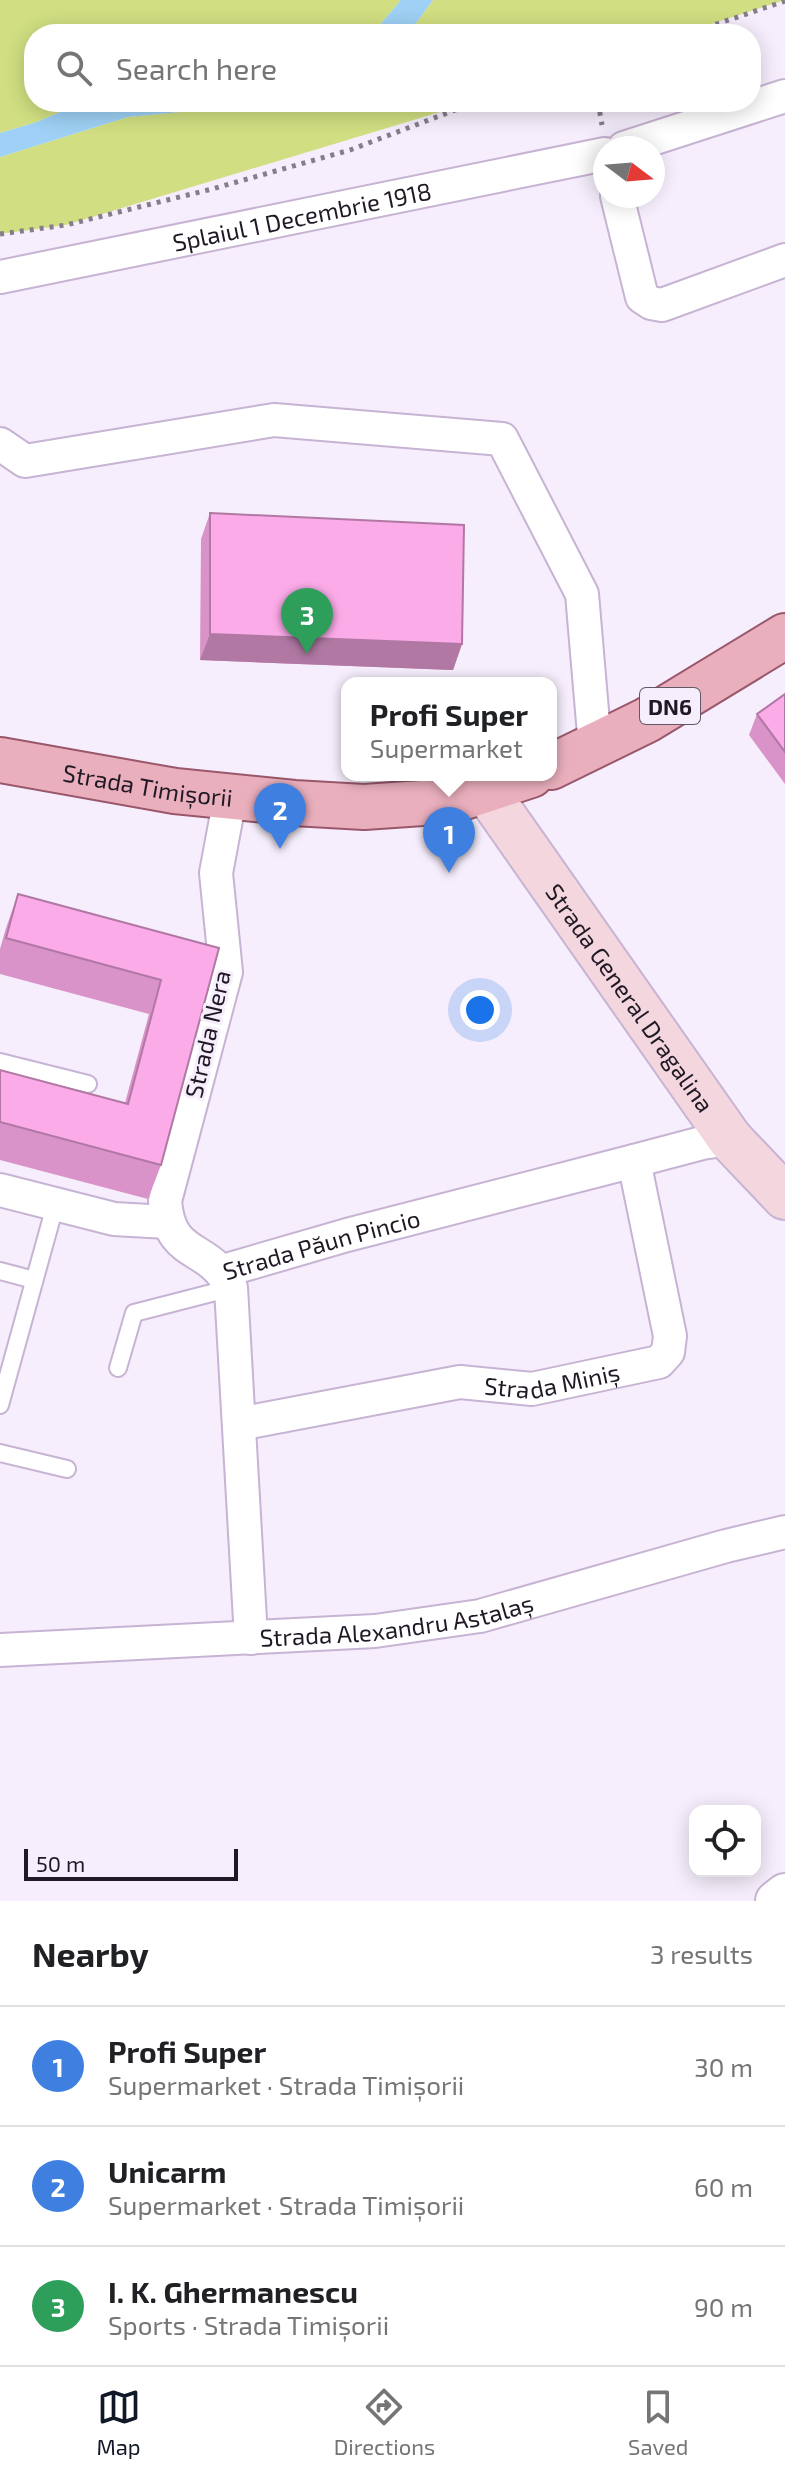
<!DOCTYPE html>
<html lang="en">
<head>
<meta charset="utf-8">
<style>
	:root { --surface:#fff; --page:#f6f6f6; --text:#202124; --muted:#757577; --line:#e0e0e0; --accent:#111827 }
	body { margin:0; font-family:"Exo 2",sans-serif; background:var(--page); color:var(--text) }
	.controls { position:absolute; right:24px; bottom:24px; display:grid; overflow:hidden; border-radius:16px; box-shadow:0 4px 20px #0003 }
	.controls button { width:72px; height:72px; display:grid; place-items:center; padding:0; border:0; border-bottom:2px solid var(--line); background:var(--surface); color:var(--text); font:40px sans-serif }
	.compass { position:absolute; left:593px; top:136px; width:72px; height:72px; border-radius:50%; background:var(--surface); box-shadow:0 4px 20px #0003; rotate:106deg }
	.scale { position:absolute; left:24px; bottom:20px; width:214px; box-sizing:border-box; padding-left:8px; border:4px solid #201925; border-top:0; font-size:22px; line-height:28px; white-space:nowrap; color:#201925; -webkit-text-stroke:6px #f6eefc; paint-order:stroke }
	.you { position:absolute; left:480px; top:1010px; width:28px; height:28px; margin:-20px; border:6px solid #fff; border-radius:50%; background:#1a73e8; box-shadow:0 0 0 12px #1a73e833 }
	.badge { display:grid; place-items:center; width:52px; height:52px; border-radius:50%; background:var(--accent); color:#fff; font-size:26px; font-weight:700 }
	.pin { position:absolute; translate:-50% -66px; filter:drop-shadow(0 2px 4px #0008) }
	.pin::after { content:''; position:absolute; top:42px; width:28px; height:24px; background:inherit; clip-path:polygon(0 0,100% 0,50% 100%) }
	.popup { position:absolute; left:341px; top:677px; width:216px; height:104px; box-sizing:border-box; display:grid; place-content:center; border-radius:16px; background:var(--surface); filter:drop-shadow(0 2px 6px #0005); font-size:26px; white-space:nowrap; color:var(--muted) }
	.popup b { font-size:30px; color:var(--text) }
	.popup::after { content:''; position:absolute; left:50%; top:100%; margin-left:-16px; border:16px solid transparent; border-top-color:var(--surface) }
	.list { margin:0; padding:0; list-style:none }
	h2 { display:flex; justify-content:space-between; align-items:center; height:104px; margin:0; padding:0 32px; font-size:34px }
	h2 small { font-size:26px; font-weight:400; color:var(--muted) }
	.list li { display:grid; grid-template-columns:52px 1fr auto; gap:24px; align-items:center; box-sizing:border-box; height:120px; padding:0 32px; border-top:2px solid var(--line) }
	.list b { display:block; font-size:30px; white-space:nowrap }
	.list p { margin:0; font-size:26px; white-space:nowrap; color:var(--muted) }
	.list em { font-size:26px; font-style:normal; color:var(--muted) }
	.icon { flex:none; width:44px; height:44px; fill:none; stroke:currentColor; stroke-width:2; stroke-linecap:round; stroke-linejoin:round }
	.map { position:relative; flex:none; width:785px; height:1901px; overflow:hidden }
	.search { position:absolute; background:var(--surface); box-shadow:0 4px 20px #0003; left:24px; right:24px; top:24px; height:88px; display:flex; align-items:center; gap:20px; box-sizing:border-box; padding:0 28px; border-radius:32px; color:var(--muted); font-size:30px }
	.sheet { height:464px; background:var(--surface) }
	nav { display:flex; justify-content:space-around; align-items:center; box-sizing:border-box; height:112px; border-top:2px solid var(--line); background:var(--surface); font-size:22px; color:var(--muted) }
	nav a { display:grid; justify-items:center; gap:4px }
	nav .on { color:var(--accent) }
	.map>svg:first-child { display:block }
	.green { fill:#d1df82 }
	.water { fill:#9ed1f5 }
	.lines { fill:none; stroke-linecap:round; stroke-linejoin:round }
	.service-casing { stroke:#c7b3d3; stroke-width:20 }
	.minor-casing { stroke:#c7b3d3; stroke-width:36 }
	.tertiary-casing { stroke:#c7b3d3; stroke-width:44 }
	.secondary-casing { stroke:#c7b3d3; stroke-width:48 }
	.primary-casing { stroke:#9a576b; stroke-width:48 }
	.path { stroke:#857d8a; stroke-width:5; stroke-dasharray:4 6; stroke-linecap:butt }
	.service { stroke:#fff; stroke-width:16 }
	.minor { stroke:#fff; stroke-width:32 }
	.tertiary { stroke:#fff; stroke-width:40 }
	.secondary { stroke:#f4d7de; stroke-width:44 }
	.primary { stroke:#eaafbd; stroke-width:44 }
	.wall { fill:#d993c8 }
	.shaded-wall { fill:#b078a3 }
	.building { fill:#fcabe9; stroke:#b078a3; stroke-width:2 }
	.labels { text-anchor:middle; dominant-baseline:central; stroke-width:6; stroke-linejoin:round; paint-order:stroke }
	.shield { fill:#f6eefc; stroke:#605966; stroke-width:2 }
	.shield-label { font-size:22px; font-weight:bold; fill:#201925 }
	.street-label { font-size:24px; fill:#201925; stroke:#f6eefc }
</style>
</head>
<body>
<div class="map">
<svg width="785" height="1901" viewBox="0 0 785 1901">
	<rect width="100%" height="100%" fill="#f6eefc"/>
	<g class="green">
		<path d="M 0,0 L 401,0 L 372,34 L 34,34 L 34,102 L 83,102 L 37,122 L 0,133 Z"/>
		<path d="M 433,0 L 785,0 L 681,34 L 408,34 Z"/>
		<path d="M 285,102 L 473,102 L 66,225 L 0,234 L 0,157 L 128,117 Z"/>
	</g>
	<g class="water">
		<path d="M 401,0 L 433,0 L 408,34 L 372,34 Z"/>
		<path d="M 83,102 L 285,102 L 128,117 L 0,157 L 0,133 L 37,122 Z"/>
	</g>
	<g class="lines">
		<defs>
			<g id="service">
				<path d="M 0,1062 L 88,1084"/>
				<path d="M 0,1271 L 34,1280"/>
				<path d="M 118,1368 L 134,1313 L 231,1288"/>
				<path d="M 0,1405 L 55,1206"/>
				<path d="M 0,1453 L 67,1469"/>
			</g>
			<g id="minor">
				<path d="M 624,148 L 785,96"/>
				<path d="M 617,196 L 642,297 L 651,303 L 662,305 L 785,260"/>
				<path id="s1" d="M 0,277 L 605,154"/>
				<path d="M 0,444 L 25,461 L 274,420 L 502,439 L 582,594 L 595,746"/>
				<path d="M 230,798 L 216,873 L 226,972 L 165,1201 C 170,1261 209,1242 231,1288 L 251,1638"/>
				<path d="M 0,1190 L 114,1219 L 167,1222"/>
				<path id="s2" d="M 223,1271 L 347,1235 L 634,1161 L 702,1143 L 730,1139"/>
				<path id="s3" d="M 239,1424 L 460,1382 L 532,1389 L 659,1362 L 668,1352 L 670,1336 L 634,1161"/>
				<path id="s4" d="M 0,1650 L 375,1631 L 480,1616 L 726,1546 L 785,1532"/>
			</g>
			<path id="tertiary" d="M 776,1901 L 785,1894"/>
			<g id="secondary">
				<path id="s5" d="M 486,791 L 730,1139 L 785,1197"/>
			</g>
			<g id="primary">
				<path id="s6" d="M 0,760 L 175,791 L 294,803 L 364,807 L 452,801 L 531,775"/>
				<path d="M 551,767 L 647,720 L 785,636"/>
			</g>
		</defs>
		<use href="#service" class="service-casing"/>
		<use href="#minor" class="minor-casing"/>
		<use href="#tertiary" class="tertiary-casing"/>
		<use href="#secondary" class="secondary-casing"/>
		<use href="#primary" class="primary-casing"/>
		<g class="path">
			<path d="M 687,34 L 785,1"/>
			<path d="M 598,102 L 602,125"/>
			<path d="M 0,234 L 66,225 L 212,189 L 350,150 L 476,102"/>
		</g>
		<use href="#service" class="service"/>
		<use href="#minor" class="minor"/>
		<use href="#tertiary" class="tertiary"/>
		<use href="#secondary" class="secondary"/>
		<use href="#primary" class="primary"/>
	</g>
	<g class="wall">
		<path d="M 210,513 L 462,644 L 453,670 L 200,660 L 201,539 Z"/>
		<path d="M 785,694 L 785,784 L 749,735 L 757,714 Z"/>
		<path d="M 18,894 L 219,948 L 161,1165 L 148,1199 L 0,1160 L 0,1070 L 125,1103 L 149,1014 L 0,974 L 0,949 L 6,928 Z"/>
	</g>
	<path class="shaded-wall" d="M 210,634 L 462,644 L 453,670 L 200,660 Z"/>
	<g class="building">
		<path d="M 210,513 L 464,525 L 462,644 L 210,634 Z"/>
		<path d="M 785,694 L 785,752 L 757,714 Z"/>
		<path d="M 18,894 L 219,948 L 161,1165 L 0,1122 L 0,1070 L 128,1104 L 161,980 L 6,938 Z"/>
	</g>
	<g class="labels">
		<rect class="shield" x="640" y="688" width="60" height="36" rx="6"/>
		<g class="shield-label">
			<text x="670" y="706">DN6</text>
		</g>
		<g class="street-label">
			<text stroke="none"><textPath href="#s1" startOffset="308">Splaiul 1 Decembrie 1918</textPath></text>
			<text stroke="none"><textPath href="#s6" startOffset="150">Strada Timișorii</textPath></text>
			<text stroke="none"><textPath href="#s5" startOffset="252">Strada General Dragalina</textPath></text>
			<text transform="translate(207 1034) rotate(-77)">Strada Nera</text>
			<text stroke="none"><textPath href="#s2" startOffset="102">Strada Păun Pincio</textPath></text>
			<text stroke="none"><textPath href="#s3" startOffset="318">Strada Miniș</textPath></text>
			<text stroke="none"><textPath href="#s4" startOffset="398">Strada Alexandru Astalaș</textPath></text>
		</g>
	</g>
</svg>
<div class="controls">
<button><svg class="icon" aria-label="locate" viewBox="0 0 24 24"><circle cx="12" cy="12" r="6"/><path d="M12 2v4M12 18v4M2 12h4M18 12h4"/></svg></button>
</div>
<svg class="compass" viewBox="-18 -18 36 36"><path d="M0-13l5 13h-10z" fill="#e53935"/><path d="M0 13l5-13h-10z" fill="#757577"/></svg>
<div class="scale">50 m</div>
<div class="you"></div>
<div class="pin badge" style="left:449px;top:873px;background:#3f7fe0">1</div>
<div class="popup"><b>Profi Super</b>Supermarket</div>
<div class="pin badge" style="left:280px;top:849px;background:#3f7fe0">2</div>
<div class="pin badge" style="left:307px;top:654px;background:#2e9e5b">3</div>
<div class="search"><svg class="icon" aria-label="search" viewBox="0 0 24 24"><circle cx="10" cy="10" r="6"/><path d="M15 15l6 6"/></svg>Search here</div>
</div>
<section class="sheet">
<h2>Nearby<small>3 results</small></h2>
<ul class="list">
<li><span class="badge" style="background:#3f7fe0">1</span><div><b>Profi Super</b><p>Supermarket · Strada Timișorii</p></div><em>30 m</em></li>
<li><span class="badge" style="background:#3f7fe0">2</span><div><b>Unicarm</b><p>Supermarket · Strada Timișorii</p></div><em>60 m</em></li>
<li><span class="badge" style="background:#2e9e5b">3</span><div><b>I. K. Ghermanescu</b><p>Sports · Strada Timișorii</p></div><em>90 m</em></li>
</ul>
</section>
<nav>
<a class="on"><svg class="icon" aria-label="map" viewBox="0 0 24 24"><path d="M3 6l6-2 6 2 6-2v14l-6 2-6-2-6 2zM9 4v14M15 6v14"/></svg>Map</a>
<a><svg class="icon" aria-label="directions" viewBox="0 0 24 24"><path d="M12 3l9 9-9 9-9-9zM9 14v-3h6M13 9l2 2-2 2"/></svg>Directions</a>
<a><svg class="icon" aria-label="saved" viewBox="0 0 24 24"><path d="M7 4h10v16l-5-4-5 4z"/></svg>Saved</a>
</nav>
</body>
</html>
